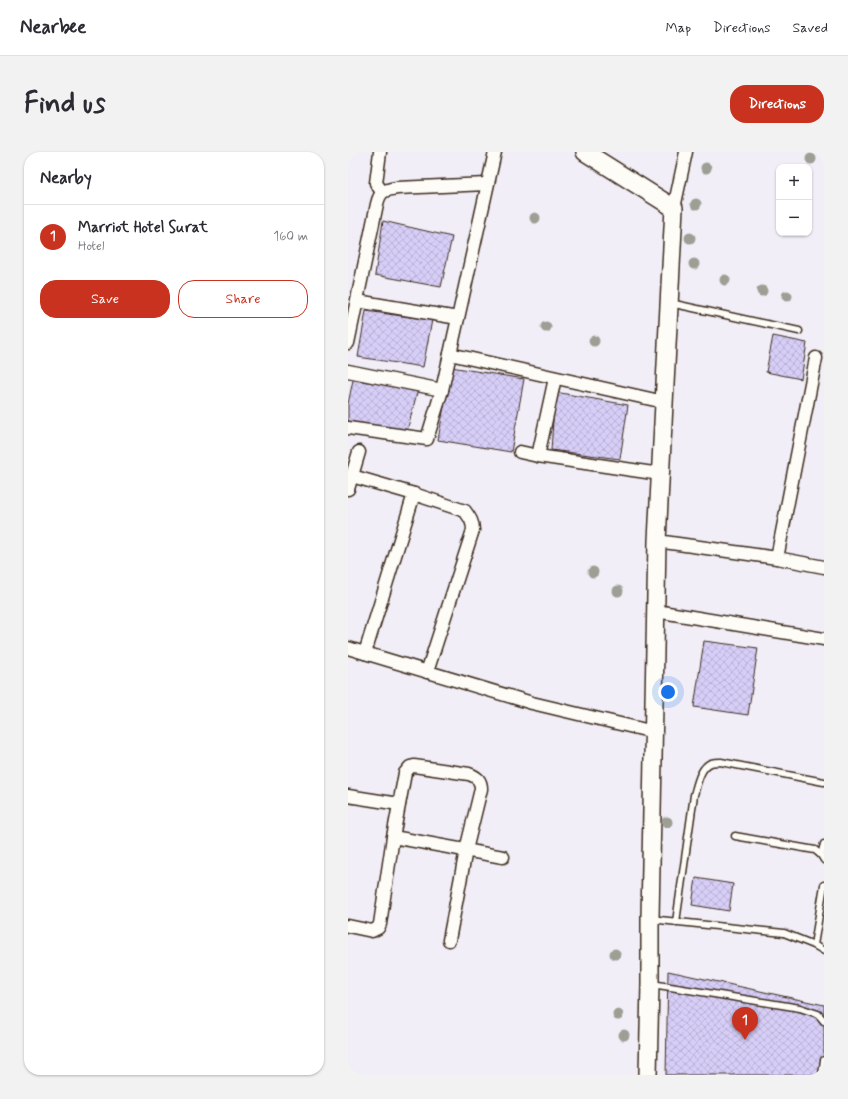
<!DOCTYPE html>
<html lang="en">
<head>
<meta charset="utf-8">
<style>
	:root { --surface:#fff; --page:#f2f2f3; --text:#2b2b33; --muted:#7c7c81; --line:#e1e1e2; --accent:#c8321e }
	body { margin:0; font-family:Mynerve,sans-serif; background:var(--page); color:var(--text) }
	.controls { position:absolute; right:12px; top:12px; display:grid; overflow:hidden; border-radius:8px; box-shadow:0 1px 3px #0004 }
	.controls button { width:36px; height:36px; display:grid; place-items:center; padding:0; border:0; border-bottom:1px solid var(--line); background:var(--surface); color:var(--text); font:20px sans-serif }
	.you { position:absolute; left:320px; top:540px; width:14px; height:14px; margin:-10px; border:3px solid #fff; border-radius:50%; background:#1a73e8; box-shadow:0 0 0 6px #1a73e833 }
	.badge { display:grid; place-items:center; width:26px; height:26px; border-radius:50%; background:var(--accent); color:#fff; font-size:13px; font-weight:700 }
	.pin { position:absolute; translate:-50% -33px; filter:drop-shadow(0 1px 2px #0008) }
	.pin::after { content:''; position:absolute; top:21px; width:14px; height:12px; background:inherit; clip-path:polygon(0 0,100% 0,50% 100%) }
	.list { margin:0; padding:0; list-style:none }
	h2 { display:flex; justify-content:space-between; align-items:center; height:52px; margin:0; padding:0 16px; font-size:17px }
	h2 small { font-size:13px; font-weight:400; color:var(--muted) }
	.list li { display:grid; grid-template-columns:26px 1fr auto; gap:12px; align-items:center; box-sizing:border-box; height:64px; padding:0 16px; border-top:1px solid var(--line) }
	.list b { display:block; font-size:15px; white-space:nowrap }
	.list p { margin:0; font-size:13px; white-space:nowrap; color:var(--muted) }
	.list em { font-size:13px; font-style:normal; color:var(--muted) }
	.actions { display:flex; gap:8px; padding:12px 16px }
	.actions a { flex:1; padding:9px 0; border:1px solid var(--accent); border-radius:16px; text-align:center; font-size:14px; color:var(--accent) }
	.actions .main { background:var(--accent); color:#fff }
	.map { position:relative; flex:none; width:476px; height:923px; overflow:hidden; border-radius:16px }
	header { display:flex; align-items:center; gap:24px; box-sizing:border-box; height:56px; padding:0 20px; background:var(--surface); border-bottom:1px solid var(--line) }
	header strong { font-size:19px }
	nav { display:flex; gap:22px; margin-inline-start:auto; font-size:14px }
	.intro { display:flex; align-items:center; justify-content:space-between; box-sizing:border-box; height:96px; padding:0 24px }
	h1 { margin:0; font-size:28px }
	.button { padding:10px 18px; border-radius:16px; background:var(--accent); color:#fff; font-size:14px; font-weight:700 }
	main { display:flex; gap:24px; padding:0 24px }
	aside { flex:1; background:var(--surface); border-radius:16px; box-shadow:0 1px 3px #0004 }
	.map>svg:first-child { display:block }
	.building { fill:url(#building-cross-hatch); stroke:#3b2a1e }
	.lines { fill:none; stroke-linecap:round; stroke-linejoin:round }
	.lane-casing { stroke:#3b2a1e; stroke-width:9 }
	.street-casing { stroke:#3b2a1e; stroke-width:15 }
	.secondary-casing { stroke:#3b2a1e; stroke-width:20 }
	.lane { stroke:#fdfcf7; stroke-width:6 }
	.street { stroke:#fdfcf7; stroke-width:12 }
	.secondary { stroke:#fdfcf7; stroke-width:17 }
	.tree { fill:#9d9f95 }
</style>
</head>
<body>
<header>
<strong>Nearbee</strong>
<nav><a>Map</a><a>Directions</a><a>Saved</a></nav>
</header>
<div class="intro"><h1>Find us</h1><a class="button">Directions</a></div>
<main>
<aside>
<h2>Nearby<small></small></h2>
<ul class="list">
<li><span class="badge">1</span><div><b>Marriot Hotel Surat</b><p>Hotel</p></div><em>160 m</em></li>
</ul>
<div class="actions"><a class="main">Save</a><a>Share</a></div>
</aside>
<div class="map">
<svg width="476" height="923" viewBox="0 0 476 923">
	<defs>
		<pattern id="building-cross-hatch" width="8" height="8" patternUnits="userSpaceOnUse"><rect width="8" height="8" fill="#d6cef7"/><path d="M0 0l8 8M0 8l8-8" fill="none" stroke="#b9b1d3"/></pattern>
	</defs>
	<rect width="100%" height="100%" fill="#f1eef7"/>
	<filter id="ink" filterUnits="userSpaceOnUse"><feTurbulence type="fractalNoise" baseFrequency=".025" numOctaves="2"/><feDisplacementMap in="SourceGraphic" scale="8" xChannelSelector="R" yChannelSelector="G"/><feConvolveMatrix kernelMatrix="1 2 1 2 8 2 1 2 1" color-interpolation-filters="sRGB"/></filter>
	<g filter="url(#ink)">
		<g class="building">
			<path d="M 35,69 L 104,85 L 93,135 L 27,123 Z"/>
			<path d="M 18,159 L 84,168 L 75,215 L 10,205 Z"/>
			<path d="M 425,184 L 459,191 L 453,227 L 418,220 Z"/>
			<path d="M 103,215 L 176,227 L 163,300 L 90,288 Z"/>
			<path d="M 5,228 L 70,237 L 59,279 L 0,269 L 0,252 Z"/>
			<path d="M 207,240 L 280,253 L 272,307 L 203,298 Z"/>
			<path d="M 356,489 L 410,496 L 400,563 L 346,555 Z"/>
			<path d="M 348,726 L 385,732 L 381,759 L 344,753 Z"/>
			<path d="M 320,819 L 476,853 L 476,923 L 318,923 Z"/>
		</g>
		<g class="lines">
			<defs>
				<g id="lane">
					<path d="M 322,151 L 451,179"/>
					<path d="M 387,684 L 467,698 L 473,703"/>
					<path d="M 476,692 L 473,703 L 476,708"/>
					<path d="M 302,767 L 436,781 L 466,793 L 476,799"/>
					<path d="M 328,770 L 346,643 C 349,633 352,615 363,611 C 366,610 370,610 373,610 L 476,630"/>
					<path d="M 466,793 L 476,733"/>
					<path d="M 304,832 L 452,856 L 470,862 L 476,869"/>
					<path d="M 474,923 L 476,908"/>
				</g>
				<g id="street">
					<path d="M 32,0 L 28,31 L 34,40"/>
					<path d="M 326,56 L 338,0"/>
					<path d="M 9,149 L 110,166"/>
					<path d="M 0,191 L 29,52 C 32,39 36,38 49,36 L 139,32"/>
					<path d="M 102,202 L 316,250"/>
					<path d="M 0,219 L 94,238"/>
					<path d="M 207,226 L 190,304 L 271,316 L 312,322"/>
					<path d="M 0,276 L 79,287 L 94,238 L 147,0"/>
					<path d="M 172,300 L 190,304"/>
					<path d="M 4,324 L 66,342 L 117,359 C 122,366 125,370 125,378 L 79,520"/>
					<path d="M 0,337 L 11,300"/>
					<path d="M 309,389 L 429,406 L 476,415"/>
					<path d="M 429,406 L 468,206"/>
					<path d="M 308,459 L 476,487"/>
					<path d="M 0,496 L 184,551 L 306,580"/>
					<path d="M 17,501 L 66,342"/>
					<path d="M 0,644 L 51,652"/>
					<path d="M 45,685 L 155,705"/>
					<path d="M 0,774 L 24,779 L 30,776 L 32,772 L 45,685 L 57,621 L 62,615 L 66,614 L 121,622 C 129,625 133,628 133,637 L 118,698 L 101,788"/>
				</g>
				<path id="secondary" d="M 237,0 L 326,56 L 309,389 L 302,767 L 302,832 L 300,923"/>
			</defs>
			<use href="#lane" class="lane-casing"/>
			<use href="#street" class="street-casing"/>
			<use href="#secondary" class="secondary-casing"/>
			<use href="#lane" class="lane"/>
			<use href="#street" class="street"/>
			<use href="#secondary" class="secondary"/>
		</g>
		<g class="tree">
			<circle cx="463" cy="7" r="5.5"/>
			<circle cx="358" cy="16" r="5.5"/>
			<circle cx="348" cy="52" r="5.5"/>
			<circle cx="187" cy="66" r="5.5"/>
			<circle cx="342" cy="86" r="5.5"/>
			<circle cx="346" cy="112" r="5.5"/>
			<circle cx="377" cy="128" r="5.5"/>
			<circle cx="414" cy="139" r="5.5"/>
			<circle cx="439" cy="144" r="5.5"/>
			<circle cx="198" cy="175" r="5.5"/>
			<circle cx="246" cy="189" r="5.5"/>
			<circle cx="245" cy="420" r="5.5"/>
			<circle cx="270" cy="439" r="5.5"/>
			<circle cx="319" cy="670" r="5.5"/>
			<circle cx="267" cy="802" r="5.5"/>
			<circle cx="270" cy="863" r="5.5"/>
			<circle cx="276" cy="883" r="5.5"/>
		</g>
	</g>
</svg>
<div class="controls">
<button>+</button>
<button>−</button>
</div>
<div class="you"></div>
<div class="pin badge" style="left:397px;top:888px">1</div>
</div>
</main>
</body>
</html>
